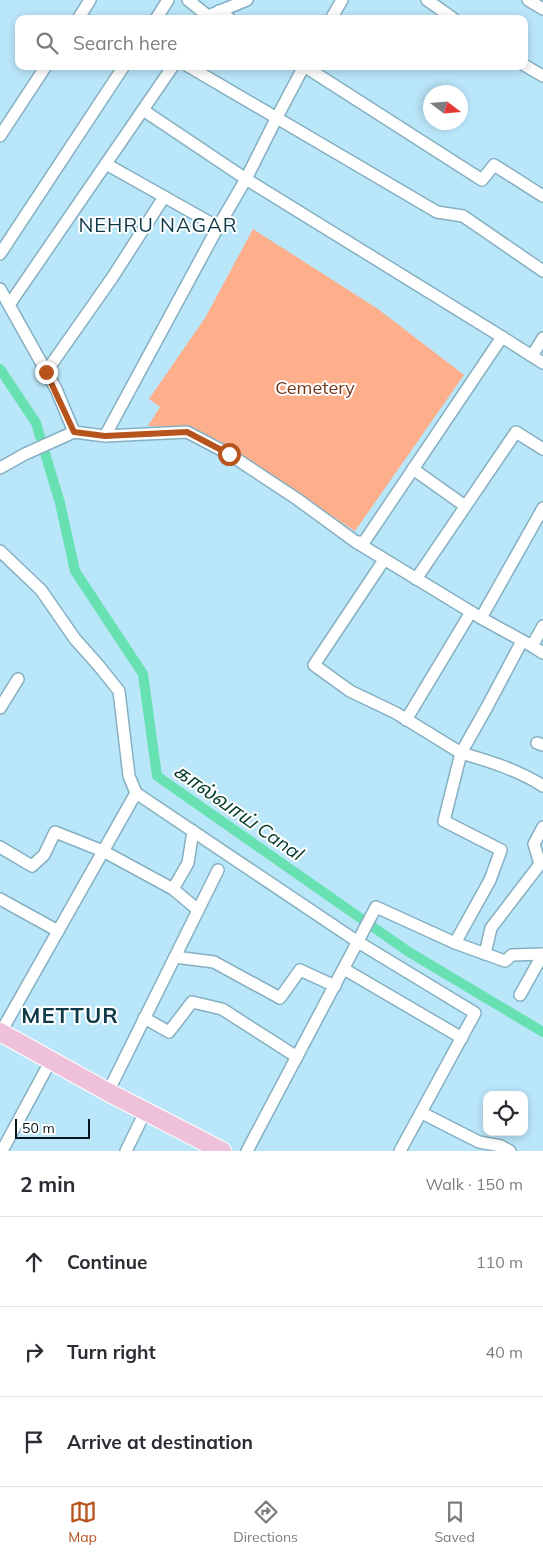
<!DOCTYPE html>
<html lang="en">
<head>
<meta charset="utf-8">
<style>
	:root { --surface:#fff; --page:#f7f7f7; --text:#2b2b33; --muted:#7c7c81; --line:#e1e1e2; --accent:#b7531d }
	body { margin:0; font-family:Mulish,"Noto Sans Tamil",sans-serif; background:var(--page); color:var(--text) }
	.controls { position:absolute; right:15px; bottom:15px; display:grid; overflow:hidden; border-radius:10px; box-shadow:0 2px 8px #0003 }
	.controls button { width:45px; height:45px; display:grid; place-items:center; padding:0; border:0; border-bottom:1px solid var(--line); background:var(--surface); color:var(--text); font:25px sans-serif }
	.compass { position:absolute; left:423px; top:85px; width:45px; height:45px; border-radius:50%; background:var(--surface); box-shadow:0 2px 8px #0003; rotate:106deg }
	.scale { position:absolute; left:15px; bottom:12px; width:75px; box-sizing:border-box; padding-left:5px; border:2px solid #05161c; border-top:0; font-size:14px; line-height:18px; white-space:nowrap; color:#05161c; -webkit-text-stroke:4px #fff; paint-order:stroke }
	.stop { position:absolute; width:15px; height:15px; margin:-11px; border:4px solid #b7531d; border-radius:50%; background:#fff }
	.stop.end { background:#b7531d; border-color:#fff; box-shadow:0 1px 5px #0008 }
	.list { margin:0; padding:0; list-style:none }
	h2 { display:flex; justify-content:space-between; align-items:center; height:65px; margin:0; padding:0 20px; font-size:21px }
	h2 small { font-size:16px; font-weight:400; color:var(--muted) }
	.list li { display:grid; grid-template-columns:32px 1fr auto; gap:15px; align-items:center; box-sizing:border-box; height:90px; padding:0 20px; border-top:1px solid var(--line) }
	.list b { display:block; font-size:19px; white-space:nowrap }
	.list em { font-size:16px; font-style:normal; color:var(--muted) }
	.icon { flex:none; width:28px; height:28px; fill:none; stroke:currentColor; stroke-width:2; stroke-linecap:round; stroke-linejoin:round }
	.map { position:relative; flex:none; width:543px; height:1151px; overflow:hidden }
	.search { position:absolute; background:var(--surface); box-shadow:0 2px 8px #0003; left:15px; right:15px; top:15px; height:55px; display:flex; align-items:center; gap:12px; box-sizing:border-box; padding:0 18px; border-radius:10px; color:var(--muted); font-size:19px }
	.sheet { height:335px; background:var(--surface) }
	nav { display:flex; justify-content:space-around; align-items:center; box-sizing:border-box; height:70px; border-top:1px solid var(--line); background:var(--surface); font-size:14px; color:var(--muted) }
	nav a { display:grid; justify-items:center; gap:2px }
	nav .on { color:var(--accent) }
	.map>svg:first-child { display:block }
	.green { fill:#fdaf8c }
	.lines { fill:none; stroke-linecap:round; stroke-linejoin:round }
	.canal { stroke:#67e1b1; stroke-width:10 }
	.street-casing { stroke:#85b0c2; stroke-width:14 }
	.primary-casing { stroke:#fff; stroke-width:20 }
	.street { stroke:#fff; stroke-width:11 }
	.primary { stroke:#eec0da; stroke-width:18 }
	.route { stroke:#b7531d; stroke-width:6 }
	.labels { text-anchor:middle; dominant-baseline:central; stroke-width:4; stroke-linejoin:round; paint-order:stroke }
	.park-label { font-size:18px; fill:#733718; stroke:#fff }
	.water-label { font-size:19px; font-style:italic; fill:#063d2b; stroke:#fff }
	.quarter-label { font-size:20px; letter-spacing:1px; fill:#0e3948; stroke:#fff }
	.district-label { font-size:22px; font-weight:bold; letter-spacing:1px; fill:#0e3948; stroke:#fff }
</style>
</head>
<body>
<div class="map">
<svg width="543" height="1151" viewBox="0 0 543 1151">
	<rect width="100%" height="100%" fill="#bae6f9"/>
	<path class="green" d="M 253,229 L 378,309 L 464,375 L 355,531 L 282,484 L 185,427 L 148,426 L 160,407 L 149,399 L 205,318 Z"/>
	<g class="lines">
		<g class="canal">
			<path d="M 0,369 L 36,423 L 40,437"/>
			<path d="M 45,453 L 60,503 L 75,571 L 143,674 L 157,776 L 409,952 L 543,1032"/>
		</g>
		<defs>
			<g id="street">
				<path d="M 188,0 L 208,16 L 206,19"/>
				<path d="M 427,0 L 454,19"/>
				<path d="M 528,0 L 543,9"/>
				<path d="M 219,11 L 230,19"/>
				<path d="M 208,16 L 247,0"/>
				<path d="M 78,19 L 90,0"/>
				<path d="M 156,19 L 168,0"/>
				<path d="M 331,19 L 342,0"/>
				<path d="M 524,65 L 543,76"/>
				<path d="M 188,66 L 437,212 L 463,216 L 543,271"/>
				<path d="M 304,66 L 482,180 L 494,165 L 543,196"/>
				<path d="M 143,110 L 246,179 L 502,337"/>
				<path d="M 0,136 L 46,66"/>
				<path d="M 106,164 L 218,227"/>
				<path d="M 0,254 L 124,66"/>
				<path d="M 0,289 L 56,389 L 74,432"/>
				<path d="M 9,305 L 173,66"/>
				<path d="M 532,356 L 543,338"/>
				<path d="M 46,372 L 112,278 L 164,197"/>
				<path d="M 74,432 L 105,436 L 187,432 L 229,454 L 297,499 L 356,542 L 364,542 L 502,337 L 543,363"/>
				<path d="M 105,436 L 218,227 L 246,179 L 276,119 L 304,66"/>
				<path d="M 0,468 L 25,454 L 74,432"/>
				<path d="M 413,469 L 465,506"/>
				<path d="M 356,542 L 481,618 L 532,646 L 543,626"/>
				<path d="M 0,551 L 41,590 L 75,639 L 99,666 L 119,691 L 129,776 L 136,793 L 358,942 L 475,1013 L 400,1151"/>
				<path d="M 384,560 L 314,665 L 350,691 L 396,713 L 461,753 L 487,707 L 522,641"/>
				<path d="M 416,579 L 516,432 L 543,449"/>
				<path d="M 481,618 L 543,508"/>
				<path d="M 532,646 L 543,653"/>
				<path d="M 0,708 L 18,679"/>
				<path d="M 406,720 L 471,612"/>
				<path d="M 537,743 L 543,745"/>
				<path d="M 543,786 C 518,770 489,761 461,753 L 444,821 L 501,850 L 490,880 L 455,943 L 505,961 L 512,955 L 543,954"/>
				<path d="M 193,831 L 188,863 L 173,889 L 198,910"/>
				<path d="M 0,847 L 32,866 L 44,855 L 55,832 L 103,851 L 173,889"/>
				<path d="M 0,899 L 58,931"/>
				<path d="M 485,954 L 491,928 L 540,864 L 534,844 L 543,827"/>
				<path d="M 175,957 L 214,962 L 280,998 L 300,970 L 335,986"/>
				<path d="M 344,969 L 462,1038"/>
				<path d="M 520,995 L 543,954"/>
				<path d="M 144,1018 L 169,1032 L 192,1002 L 222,1009 L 297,1057"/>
				<path d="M 1,1032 L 136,793"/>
				<path d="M 108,1092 L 218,870"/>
				<path d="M 422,1113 L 479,1142 L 501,1146 L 510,1151"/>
				<path d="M 2,1151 L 51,1060"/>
				<path d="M 126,1151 L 145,1112"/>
				<path d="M 247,1151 L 376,907 L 455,943"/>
			</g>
			<path id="primary" d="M 0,1032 L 108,1092 L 222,1151"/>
		</defs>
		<use href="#street" class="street-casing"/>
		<use href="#primary" class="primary-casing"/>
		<use href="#street" class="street"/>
		<use href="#primary" class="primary"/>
	</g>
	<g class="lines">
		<path class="route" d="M 46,372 L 74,432 L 105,436 L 187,432 L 229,454"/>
	</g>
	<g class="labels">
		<g class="park-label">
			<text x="315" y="387">Cemetery</text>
		</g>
		<g class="water-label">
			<text transform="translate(239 812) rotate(35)">கால்வாய் Canal</text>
		</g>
		<g class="quarter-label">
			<text x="158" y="224">NEHRU NAGAR</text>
		</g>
		<g class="district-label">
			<text x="70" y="1015">METTUR</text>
		</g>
	</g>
</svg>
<div class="controls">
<button><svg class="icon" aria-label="locate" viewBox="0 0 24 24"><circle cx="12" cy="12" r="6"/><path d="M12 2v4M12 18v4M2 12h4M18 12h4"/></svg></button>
</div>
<svg class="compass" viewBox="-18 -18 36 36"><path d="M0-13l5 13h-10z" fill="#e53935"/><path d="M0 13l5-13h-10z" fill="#7c7c81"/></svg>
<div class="scale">50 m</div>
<div class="stop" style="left:229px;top:454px"></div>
<div class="stop end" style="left:46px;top:372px"></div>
<div class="search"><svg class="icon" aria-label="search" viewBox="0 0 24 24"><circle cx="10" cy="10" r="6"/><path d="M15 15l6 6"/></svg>Search here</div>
</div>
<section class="sheet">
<h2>2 min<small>Walk · 150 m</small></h2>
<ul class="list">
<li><svg class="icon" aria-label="ahead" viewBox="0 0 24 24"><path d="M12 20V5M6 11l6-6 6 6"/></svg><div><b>Continue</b></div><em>110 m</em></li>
<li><svg class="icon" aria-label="right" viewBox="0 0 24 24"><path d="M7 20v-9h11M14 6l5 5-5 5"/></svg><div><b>Turn right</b></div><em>40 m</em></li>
<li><svg class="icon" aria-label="arrive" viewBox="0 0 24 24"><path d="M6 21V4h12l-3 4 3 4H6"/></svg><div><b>Arrive at destination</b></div></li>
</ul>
</section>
<nav>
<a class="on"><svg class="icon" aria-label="map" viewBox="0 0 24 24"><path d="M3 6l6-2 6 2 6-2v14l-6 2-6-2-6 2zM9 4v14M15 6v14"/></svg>Map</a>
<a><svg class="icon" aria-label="directions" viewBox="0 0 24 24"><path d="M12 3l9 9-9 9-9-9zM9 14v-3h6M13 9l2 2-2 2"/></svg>Directions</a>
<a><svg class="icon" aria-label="saved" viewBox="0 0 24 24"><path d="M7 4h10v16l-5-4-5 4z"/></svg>Saved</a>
</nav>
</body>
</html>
